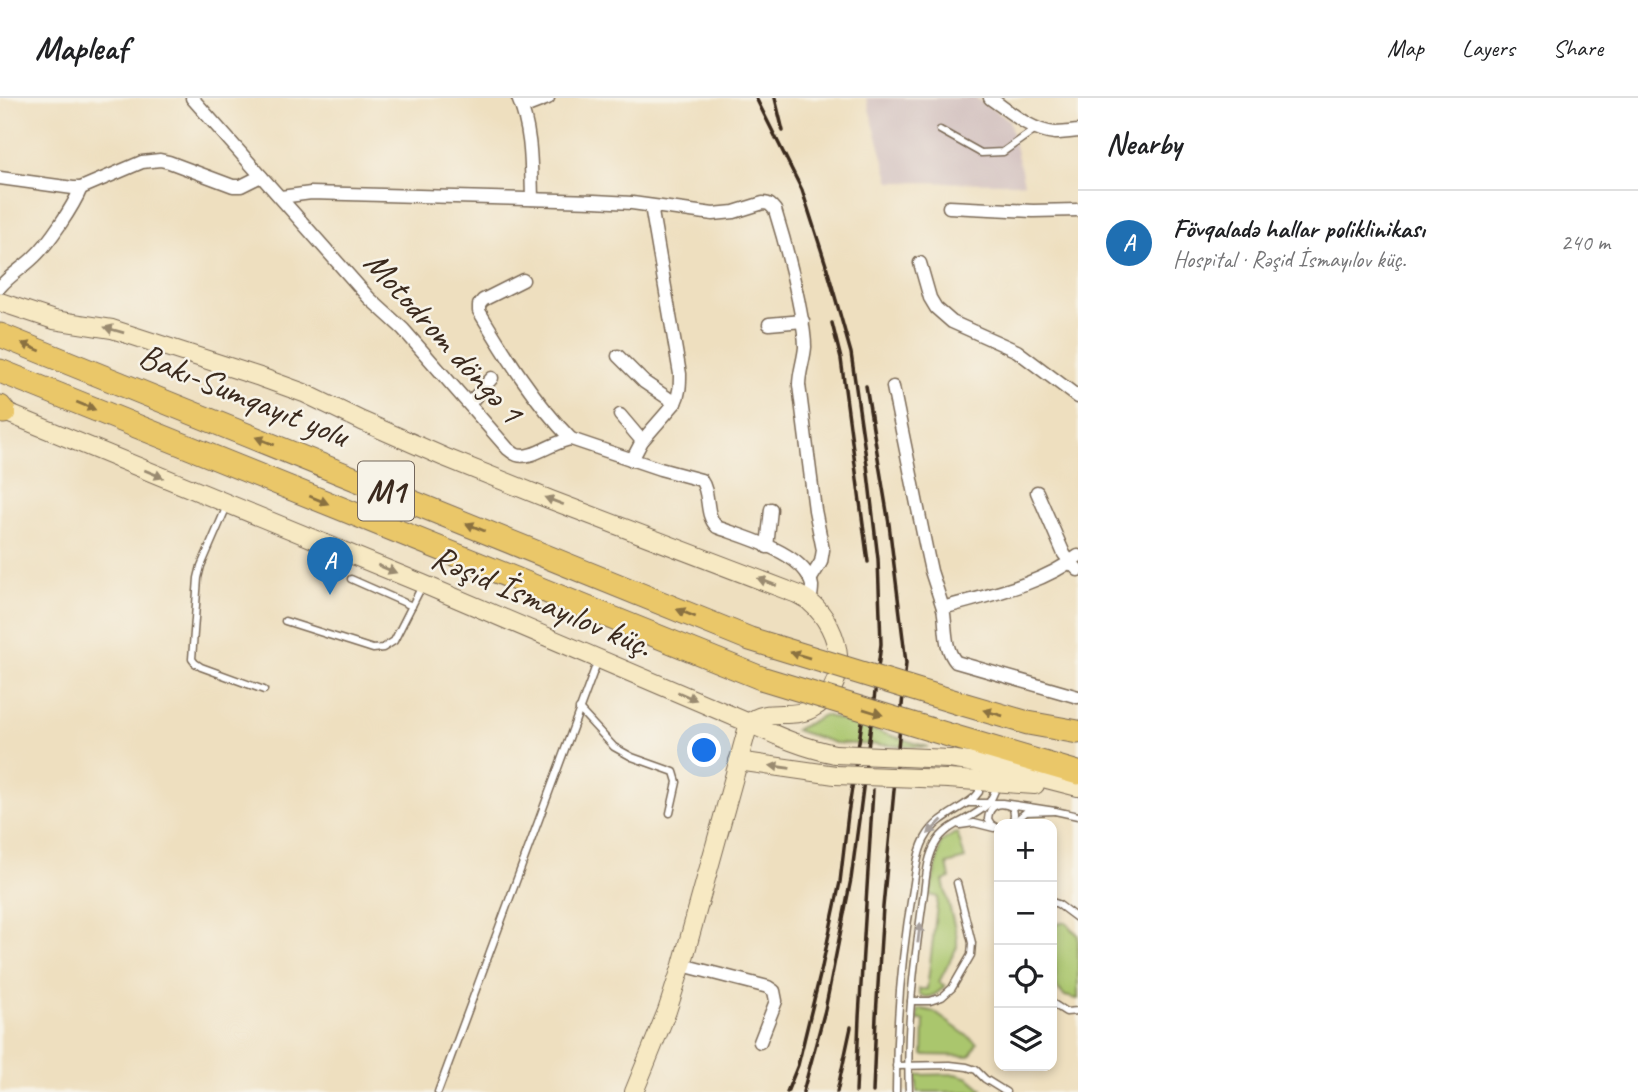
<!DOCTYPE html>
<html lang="en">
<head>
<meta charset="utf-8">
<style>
	:root { --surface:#fff; --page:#f6f6f6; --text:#202124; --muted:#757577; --line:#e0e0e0; --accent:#1f6fb2 }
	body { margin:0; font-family:Caveat,sans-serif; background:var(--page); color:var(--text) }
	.controls { position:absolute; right:21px; bottom:21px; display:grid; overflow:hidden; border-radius:14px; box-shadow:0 4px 10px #0003 }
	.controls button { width:63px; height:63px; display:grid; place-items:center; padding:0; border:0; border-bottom:2px solid var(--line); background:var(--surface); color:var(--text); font:35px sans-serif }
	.you { position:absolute; left:705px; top:653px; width:24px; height:24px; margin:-18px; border:5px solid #fff; border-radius:50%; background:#1a73e8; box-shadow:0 0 0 10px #1a73e833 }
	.badge { display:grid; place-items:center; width:46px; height:46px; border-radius:50%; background:var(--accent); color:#fff; font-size:23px; font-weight:700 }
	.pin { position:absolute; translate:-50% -58px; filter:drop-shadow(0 2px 4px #0008) }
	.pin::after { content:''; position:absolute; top:37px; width:24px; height:21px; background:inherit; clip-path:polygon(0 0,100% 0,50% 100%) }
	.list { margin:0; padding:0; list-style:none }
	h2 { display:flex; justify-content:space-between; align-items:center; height:91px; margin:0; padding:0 28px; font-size:30px }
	h2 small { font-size:23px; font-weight:400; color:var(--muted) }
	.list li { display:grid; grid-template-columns:46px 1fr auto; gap:21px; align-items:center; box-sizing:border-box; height:105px; padding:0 28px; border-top:2px solid var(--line) }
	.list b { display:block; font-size:26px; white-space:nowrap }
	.list p { margin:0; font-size:23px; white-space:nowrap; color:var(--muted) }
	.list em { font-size:23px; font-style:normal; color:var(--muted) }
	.icon { flex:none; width:38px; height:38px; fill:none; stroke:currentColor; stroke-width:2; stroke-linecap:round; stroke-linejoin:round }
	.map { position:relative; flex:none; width:1078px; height:994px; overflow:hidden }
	header { display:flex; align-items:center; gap:42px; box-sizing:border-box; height:98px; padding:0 35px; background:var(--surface); border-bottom:2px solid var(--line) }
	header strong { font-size:33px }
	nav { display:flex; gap:38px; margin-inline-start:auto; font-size:24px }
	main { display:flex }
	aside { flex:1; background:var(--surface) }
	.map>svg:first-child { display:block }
	.industrial { fill:#d1bfbe }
	.green { fill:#aac66d; stroke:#727846; stroke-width:2 }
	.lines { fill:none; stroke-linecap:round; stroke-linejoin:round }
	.lane-casing { stroke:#7a6956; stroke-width:9 }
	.street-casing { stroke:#7a6956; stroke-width:15 }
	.secondary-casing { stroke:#7a6956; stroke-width:20 }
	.highway-casing { stroke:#7a6956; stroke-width:25 }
	.lane { stroke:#fff; stroke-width:6 }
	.street { stroke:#fff; stroke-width:12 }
	.secondary { stroke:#f7e9c3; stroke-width:18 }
	.highway { stroke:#eac769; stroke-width:23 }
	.rail { stroke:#3b2a1e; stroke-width:3.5 }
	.secondary-bridge-casing { stroke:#7a6956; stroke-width:20; stroke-linecap:butt }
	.highway-bridge-casing { stroke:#7a6956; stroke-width:25; stroke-linecap:butt }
	.secondary-bridge { stroke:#f7e9c3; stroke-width:18 }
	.highway-bridge { stroke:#eac769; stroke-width:23 }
	.oneway { fill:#998a70 }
	.oneway2 { fill:#8a7140 }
	.oneway3 { fill:#a79f9a }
	.labels { text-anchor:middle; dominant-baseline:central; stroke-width:5; stroke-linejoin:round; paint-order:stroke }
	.shield { fill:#f7f3e8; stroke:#73665b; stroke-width:2 }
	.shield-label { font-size:33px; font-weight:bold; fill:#3b2a1e }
	.street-label { font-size:35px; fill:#3b2a1e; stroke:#f7f3e8 }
</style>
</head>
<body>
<header>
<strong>Mapleaf</strong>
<nav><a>Map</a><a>Layers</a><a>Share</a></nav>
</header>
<main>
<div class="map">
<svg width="1078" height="994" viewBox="0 0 1078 994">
	<rect width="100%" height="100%" fill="#f7f3e8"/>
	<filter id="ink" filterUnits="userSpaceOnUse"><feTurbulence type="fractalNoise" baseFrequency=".0143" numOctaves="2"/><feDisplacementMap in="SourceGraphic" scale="14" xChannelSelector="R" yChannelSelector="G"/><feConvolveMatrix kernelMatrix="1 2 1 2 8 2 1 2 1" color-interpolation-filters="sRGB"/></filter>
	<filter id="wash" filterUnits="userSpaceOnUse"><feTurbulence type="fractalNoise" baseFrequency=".00686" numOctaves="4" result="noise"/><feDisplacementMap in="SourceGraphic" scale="28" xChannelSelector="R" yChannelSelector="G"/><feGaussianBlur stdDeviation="1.57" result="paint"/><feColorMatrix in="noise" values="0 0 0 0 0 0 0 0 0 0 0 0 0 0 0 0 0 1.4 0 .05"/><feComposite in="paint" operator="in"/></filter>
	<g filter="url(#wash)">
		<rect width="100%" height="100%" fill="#eedfbf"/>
		<path class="industrial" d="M 866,0 L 976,0 L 1009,22 L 1024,85 L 890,84 Z"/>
		<g class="green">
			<path d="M 824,617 L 928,649 L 835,645 L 795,632 Z"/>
			<path d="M 957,734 L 965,761 L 947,766 L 950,780 L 943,783 L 957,839 L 957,849 L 939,884 L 945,888 C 938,895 929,903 919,896 L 919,891 L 927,891 L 938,799 L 930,797 L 941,744 Z"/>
			<path d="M 1066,824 L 1078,837 L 1078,901 L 1077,901 L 1065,898 L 1057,890 L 1052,839 L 1052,834 L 1057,826 Z"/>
			<path d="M 923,911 L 934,914 L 977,945 L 970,958 L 923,957 L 924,922 L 918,922 L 918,912 Z"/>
			<path d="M 956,976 L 969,980 L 982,991 L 978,994 L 917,994 L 917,977 Z"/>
		</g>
	</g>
	<g filter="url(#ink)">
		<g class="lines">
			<defs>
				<g id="lane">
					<path d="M 940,32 L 981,55 L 1003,54 L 1037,30"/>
					<path d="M 227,408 L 201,468 L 198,480 L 192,561 L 195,565 L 201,569 L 264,592"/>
					<path d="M 351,481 L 412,508"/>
					<path d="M 285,523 L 373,551 L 383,550 L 394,543 L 422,488"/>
					<path d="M 579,611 L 614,649 L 632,659 L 674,674 L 677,684 L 670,715"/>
					<path d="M 970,705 L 1002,705 L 1055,713 L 1026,714 L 1012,726"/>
					<path d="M 1055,713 L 1078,718"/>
					<path d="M 960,727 L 974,725 L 994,730"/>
					<path d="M 999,731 L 991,726 L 988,721 C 989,706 1001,703 1013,710 L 1014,716 L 1013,725"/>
					<path d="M 1052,804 L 1058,806 L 1078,821"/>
					<path d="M 911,903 L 930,903 L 942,899 L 952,890 L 971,857 L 972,845 L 957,785"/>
					<path d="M 1052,905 L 1066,914 L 1078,913"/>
					<path d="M 896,968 L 950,967 L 967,969 L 976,972 L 985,981 L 1006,994"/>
					<path d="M 438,994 L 598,562"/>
					<path d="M 896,994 C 896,926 901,858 913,791 C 916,774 917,753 926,739 C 937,719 959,713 975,699 L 979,694 L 979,684"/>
					<path d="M 909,994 C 906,930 914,865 923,802 C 926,784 926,761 936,745 C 947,725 972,722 987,707 C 992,702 994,694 997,688"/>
				</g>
				<g id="street">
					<path d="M 192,0 L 369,200 L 403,231 L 508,351 C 511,353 514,356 517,357 C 532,362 554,343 571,341 L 660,371 L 701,382 C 711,396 704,417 717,429 C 743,439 807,455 812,488 C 812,493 811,499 810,504"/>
					<path d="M 518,0 C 532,32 531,67 532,101"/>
					<path d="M 990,0 C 1010,14 1031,33 1055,35 C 1063,35 1070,34 1078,33"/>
					<path d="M 522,10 L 548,0"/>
					<path d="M 0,80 L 73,90 L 81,90 L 142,64 L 160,62 L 169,64 L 233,88 L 241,88 L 261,78"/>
					<path d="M 281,99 L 311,95 L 594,103 L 632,105 L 713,116 L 734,114 L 763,105 C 769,105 771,107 775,112 C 784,141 792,171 798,201 C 801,217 805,233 805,249 C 804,262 799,274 799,287 L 815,412 L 823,452 L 821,464 L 810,482"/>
					<path d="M 949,109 L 1033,113 L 1078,112"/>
					<path d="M 920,165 L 930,200 L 936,210 L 952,224 L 1017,253 L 1078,299"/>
					<path d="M 523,182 L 483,202 L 479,207 L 479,213 C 506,258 534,303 571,341"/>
					<path d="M 0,189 C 10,177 23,170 34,159 C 49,145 73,109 81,90"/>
					<path d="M 769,226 L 803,223"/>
					<path d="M 618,258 L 644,284 L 675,305"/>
					<path d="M 893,289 L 926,450 L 931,473 L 943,510"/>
					<path d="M 469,306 L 492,280"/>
					<path d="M 620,317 L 642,343"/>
					<path d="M 632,362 L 642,343 L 675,305 C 680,295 680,286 680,276 L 651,108"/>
					<path d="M 1037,394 L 1064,456 L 1070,464 L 1078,472"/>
					<path d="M 767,449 L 771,411"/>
					<path d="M 1078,458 C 1041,487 988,497 943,510 C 947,529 943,549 956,564 L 1078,599"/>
					<path d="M 682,867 L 768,889 L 774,893 L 776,903 L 760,944"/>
				</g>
				<g id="secondary">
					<path d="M 0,204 L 54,222 L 112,231 L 260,279 L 304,295 L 362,323 L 444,359 L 551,402 L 797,496 C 801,498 807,501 810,504 C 842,531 853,589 811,611 C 791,622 766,609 749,625 L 682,867 L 667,913 L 634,994"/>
					<path d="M 0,312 L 423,486 L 749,625 C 777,638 804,650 835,656"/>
					<path d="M 949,661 L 996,668 L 1078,689"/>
					<path d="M 738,663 L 835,677"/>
					<path d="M 948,681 L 1035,687"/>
				</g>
				<g id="highway">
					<path d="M 0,237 L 750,541 L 773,548"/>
					<path d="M 0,273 L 761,580"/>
					<path d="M 0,309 L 4,314"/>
					<path d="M 959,605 L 1028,625 L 1078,634"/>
					<path d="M 952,638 L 1078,675"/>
				</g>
			</defs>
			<use href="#lane" class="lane-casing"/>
			<use href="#street" class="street-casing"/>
			<use href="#secondary" class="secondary-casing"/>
			<use href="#highway" class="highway-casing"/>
			<use href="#lane" class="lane"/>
			<use href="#street" class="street"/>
			<use href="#secondary" class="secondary"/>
			<use href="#highway" class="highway"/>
			<g class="rail">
				<path d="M 756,0 L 802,92 L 826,167 L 851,255 L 867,367 L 878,461 L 881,546 L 860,714 L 851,781 L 825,912 L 803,994"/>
				<path d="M 775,0 L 783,33"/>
				<path d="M 832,225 L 841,261 L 868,464"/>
				<path d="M 866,288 L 889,426 L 906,565 L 883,809 L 876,918 L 873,994"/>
				<path d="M 787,994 L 798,967 L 822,869 L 840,784 L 848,716 L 862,624"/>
				<path d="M 837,994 L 851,929"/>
				<path d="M 856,994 L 859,919 L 873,692"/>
			</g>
			<defs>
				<g id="secondary-bridge">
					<path d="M 835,656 L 949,661"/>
					<path d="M 835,677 L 948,681"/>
				</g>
				<g id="highway-bridge">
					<path d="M 773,548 L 959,605"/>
					<path d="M 761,580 L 952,638"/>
				</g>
			</defs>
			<use href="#secondary-bridge" class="secondary-bridge-casing"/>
			<use href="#highway-bridge" class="highway-bridge-casing"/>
			<use href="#secondary-bridge" class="secondary-bridge"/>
			<use href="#highway-bridge" class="highway-bridge"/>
		</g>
		<defs><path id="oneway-solid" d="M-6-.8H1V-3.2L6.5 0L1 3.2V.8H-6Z" transform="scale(1.75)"/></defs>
		<g class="oneway">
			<use href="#oneway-solid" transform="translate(114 232) rotate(-164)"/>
			<use href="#oneway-solid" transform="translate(154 376) rotate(22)"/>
			<use href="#oneway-solid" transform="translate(554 403) rotate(-159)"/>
			<use href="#oneway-solid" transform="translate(387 471) rotate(22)"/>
			<use href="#oneway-solid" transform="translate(767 484) rotate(-159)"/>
			<use href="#oneway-solid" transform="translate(687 598) rotate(23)"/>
			<use href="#oneway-solid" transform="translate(780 669) rotate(-172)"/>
		</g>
		<g class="oneway2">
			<use href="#oneway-solid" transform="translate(31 249) rotate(-158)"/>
			<use href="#oneway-solid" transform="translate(86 308) rotate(22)"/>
			<use href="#oneway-solid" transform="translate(265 343) rotate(-158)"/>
			<use href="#oneway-solid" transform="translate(319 402) rotate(22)"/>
			<use href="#oneway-solid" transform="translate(475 429) rotate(-158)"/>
			<use href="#oneway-solid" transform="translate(686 515) rotate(-158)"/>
			<use href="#oneway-solid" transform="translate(800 557) rotate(-163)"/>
			<use href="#oneway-solid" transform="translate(873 614) rotate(17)"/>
			<use href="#oneway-solid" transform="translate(993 615) rotate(-164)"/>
		</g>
		<g class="oneway3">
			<use href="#oneway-solid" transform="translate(935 729) rotate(135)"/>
			<use href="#oneway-solid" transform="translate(919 835) rotate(-83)"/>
		</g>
	</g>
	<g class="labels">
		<rect class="shield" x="358" y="363.5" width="56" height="59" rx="5"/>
		<g class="shield-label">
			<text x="386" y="393">M1</text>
		</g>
		<g class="street-label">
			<text transform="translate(444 239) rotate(48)">Motodrom döngə 1</text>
			<text transform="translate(244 297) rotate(22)">Bakı-Sumqayıt yolu</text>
			<text transform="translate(542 503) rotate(23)">Rəşid İsmayılov küç.</text>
		</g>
	</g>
</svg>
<div class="controls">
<button>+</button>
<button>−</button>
<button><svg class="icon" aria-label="locate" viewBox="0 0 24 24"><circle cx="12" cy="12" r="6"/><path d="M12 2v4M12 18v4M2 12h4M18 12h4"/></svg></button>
<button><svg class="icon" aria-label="layers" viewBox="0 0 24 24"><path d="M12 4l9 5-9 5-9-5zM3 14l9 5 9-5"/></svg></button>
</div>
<div class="you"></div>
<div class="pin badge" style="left:330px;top:497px">A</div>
</div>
<aside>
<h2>Nearby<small></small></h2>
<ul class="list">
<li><span class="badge">A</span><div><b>Fövqaladə hallar poliklinikası</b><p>Hospital · Rəşid İsmayılov küç.</p></div><em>240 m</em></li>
</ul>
</aside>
</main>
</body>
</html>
